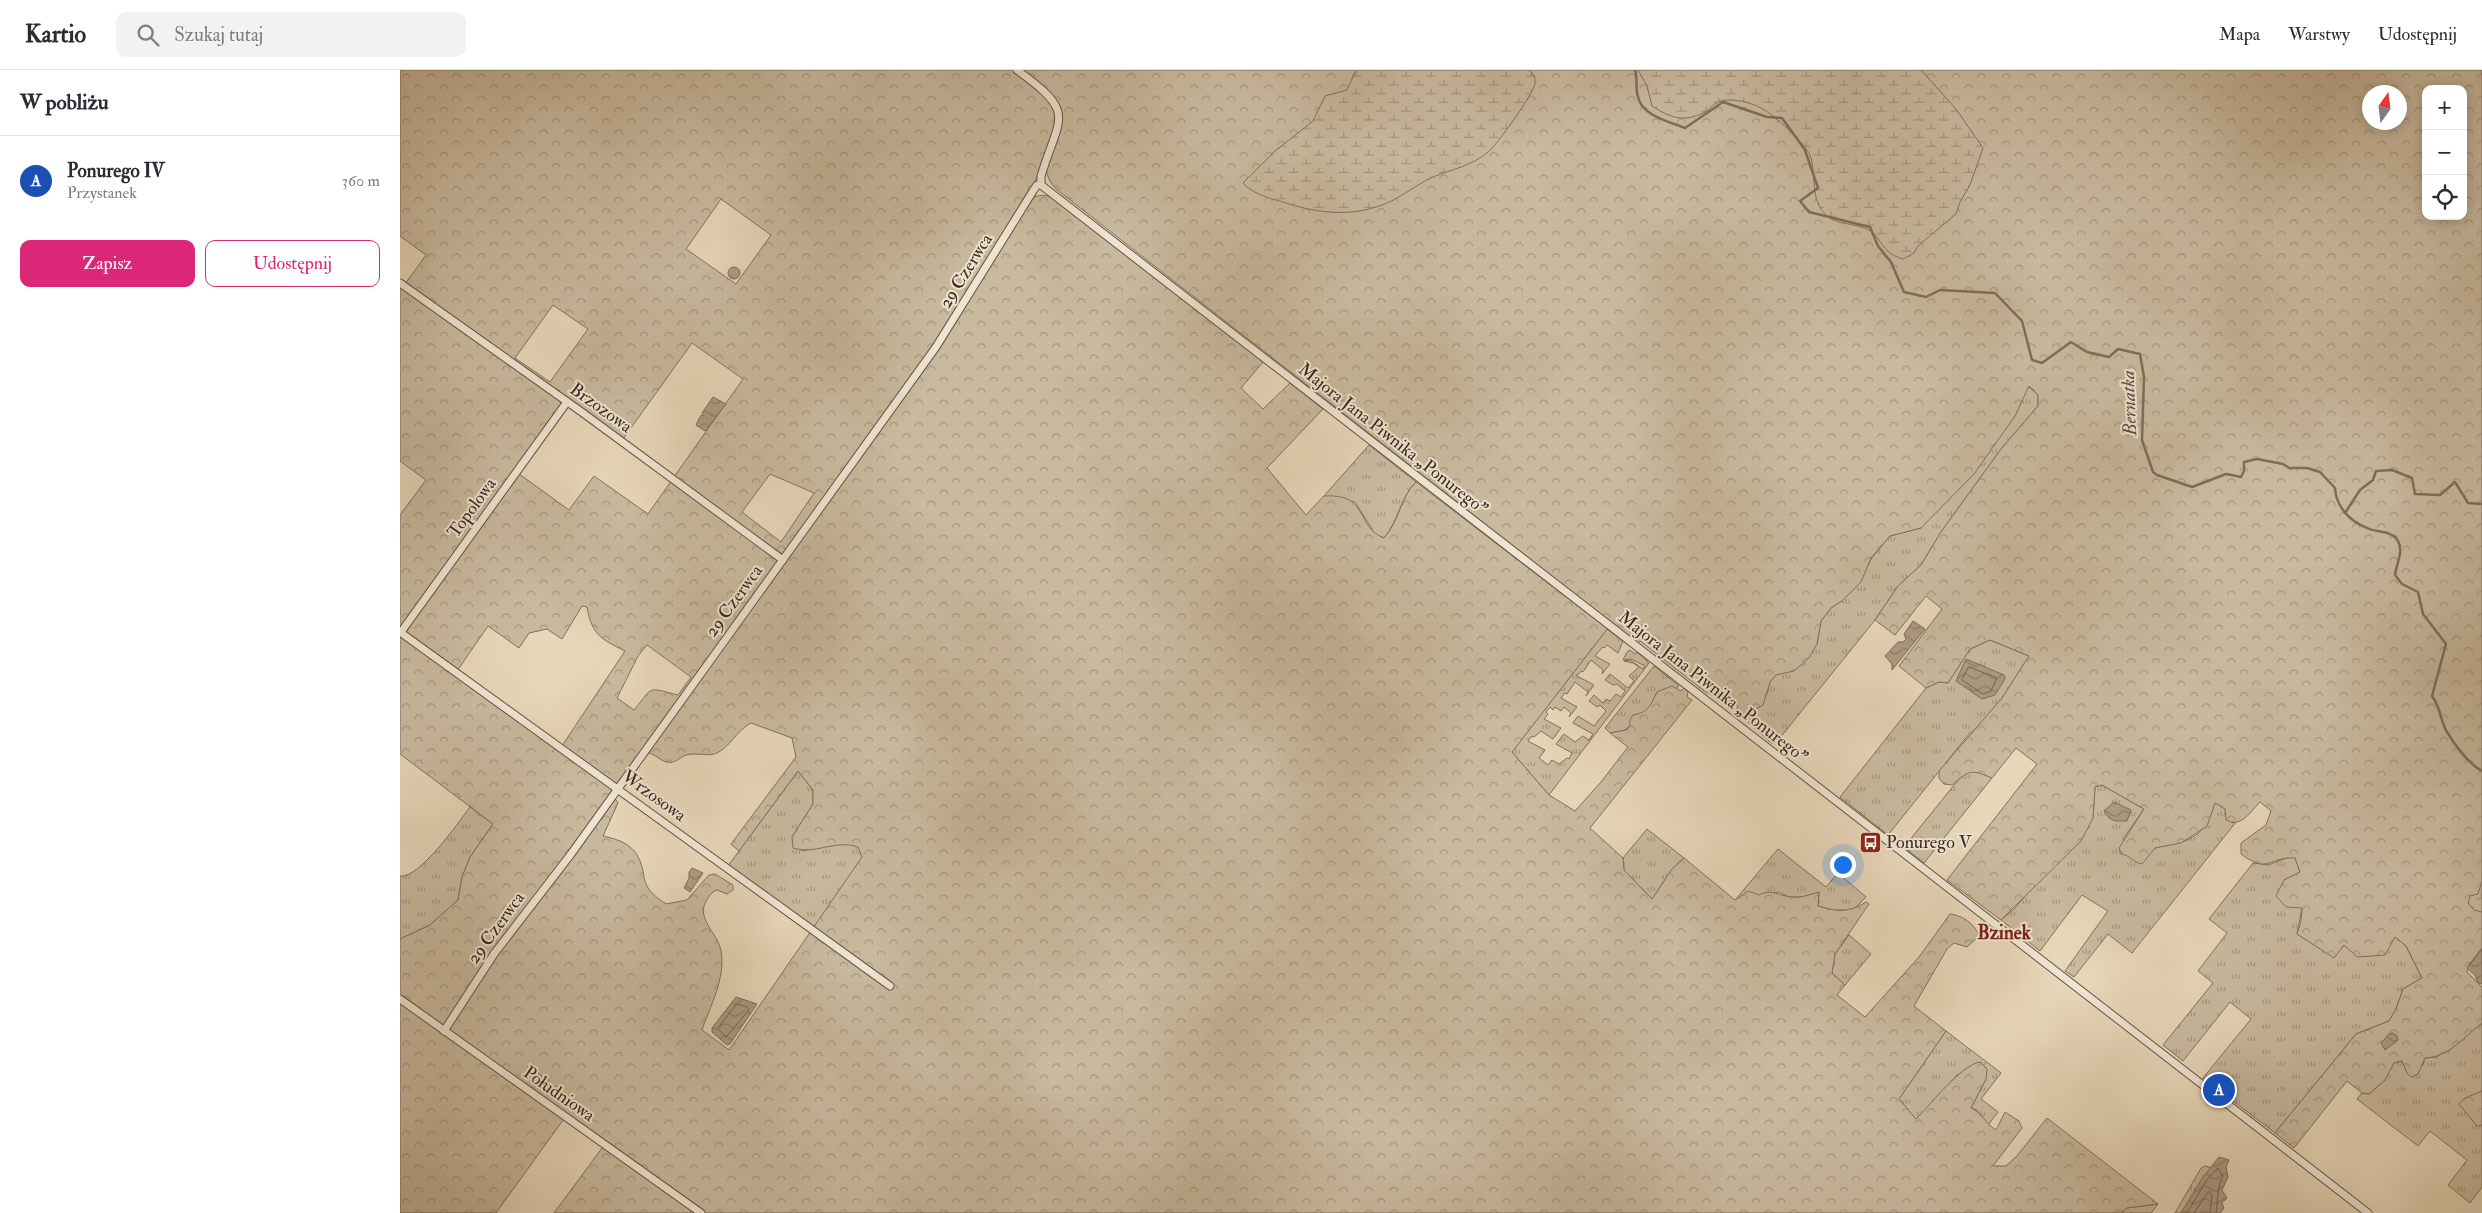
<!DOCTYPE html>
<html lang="pl">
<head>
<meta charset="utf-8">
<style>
	:root { --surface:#fff; --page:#f2f2f3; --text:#2b2b33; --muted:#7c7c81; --line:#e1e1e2; --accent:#db2777 }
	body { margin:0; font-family:"IM FELL Double Pica",serif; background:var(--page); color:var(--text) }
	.controls { position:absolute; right:15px; top:15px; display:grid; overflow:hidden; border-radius:10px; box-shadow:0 2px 12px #0003 }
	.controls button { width:45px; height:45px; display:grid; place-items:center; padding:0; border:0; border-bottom:1px solid var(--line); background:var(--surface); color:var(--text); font:25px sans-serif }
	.compass { position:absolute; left:1962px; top:15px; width:45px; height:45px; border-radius:50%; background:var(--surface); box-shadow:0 2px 12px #0003; rotate:14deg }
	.you { position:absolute; left:1442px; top:794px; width:18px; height:18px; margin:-12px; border:4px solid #fff; border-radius:50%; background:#1a73e8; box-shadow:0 0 0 8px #1a73e833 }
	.badge { display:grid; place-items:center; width:32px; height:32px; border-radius:50%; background:var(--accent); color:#fff; font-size:16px; font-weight:700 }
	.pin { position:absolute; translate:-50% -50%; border:2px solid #fff; box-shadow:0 1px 5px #0006 }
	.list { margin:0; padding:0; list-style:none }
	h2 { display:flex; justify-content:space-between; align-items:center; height:65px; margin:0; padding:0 20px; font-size:21px }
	h2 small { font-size:16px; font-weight:400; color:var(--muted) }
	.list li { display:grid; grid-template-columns:32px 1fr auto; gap:15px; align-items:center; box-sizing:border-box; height:90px; padding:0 20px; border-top:1px solid var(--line) }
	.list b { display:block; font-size:19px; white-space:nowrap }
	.list p { margin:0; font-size:16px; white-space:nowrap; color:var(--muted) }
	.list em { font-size:16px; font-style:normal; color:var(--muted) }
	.actions { display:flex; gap:10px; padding:15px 20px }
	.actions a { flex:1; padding:11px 0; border:1px solid var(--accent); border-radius:10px; text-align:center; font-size:18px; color:var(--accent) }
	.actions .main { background:var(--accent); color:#fff }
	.icon { flex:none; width:28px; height:28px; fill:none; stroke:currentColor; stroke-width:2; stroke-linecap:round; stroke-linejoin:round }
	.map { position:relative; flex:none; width:2082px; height:1143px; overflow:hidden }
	header { display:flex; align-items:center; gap:30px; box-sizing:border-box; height:70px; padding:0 25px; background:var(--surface); border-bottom:1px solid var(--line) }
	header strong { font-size:24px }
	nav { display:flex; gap:28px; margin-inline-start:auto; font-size:18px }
	.search { width:350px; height:45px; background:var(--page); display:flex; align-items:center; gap:12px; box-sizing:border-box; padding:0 18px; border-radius:10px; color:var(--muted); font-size:19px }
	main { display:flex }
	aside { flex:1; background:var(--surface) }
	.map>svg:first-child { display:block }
	.grass { fill:url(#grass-tufts); stroke:#81715e }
	.forest { fill:url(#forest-crowns); stroke:#81715e; fill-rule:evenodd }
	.wetland { fill:url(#wetland-marsh); stroke:#81715e }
	.water { fill:url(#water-waves); stroke:#7e6d5c }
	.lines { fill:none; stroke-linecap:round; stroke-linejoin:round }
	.shore { stroke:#726252; stroke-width:1 }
	.stream { stroke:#7e6d5c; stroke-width:2.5 }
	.minor-casing { stroke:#645445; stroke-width:9 }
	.minor { stroke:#efe4d1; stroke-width:7 }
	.labels { text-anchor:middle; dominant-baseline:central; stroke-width:4; stroke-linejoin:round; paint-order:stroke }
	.street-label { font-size:18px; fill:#39291f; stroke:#efe4d1 }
	.poi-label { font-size:18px; fill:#39291f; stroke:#efe4d1; text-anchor:start }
	.water-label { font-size:19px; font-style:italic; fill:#5c4b3d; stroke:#efe4d1 }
	.neighbourhood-label { font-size:19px; font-weight:bold; fill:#7a1f14; stroke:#efe4d1 }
</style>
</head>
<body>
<header>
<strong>Kartio</strong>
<div class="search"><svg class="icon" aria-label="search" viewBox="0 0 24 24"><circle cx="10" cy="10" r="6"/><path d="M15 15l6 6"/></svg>Szukaj tutaj</div>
<nav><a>Mapa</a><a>Warstwy</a><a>Udostępnij</a></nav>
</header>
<main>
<aside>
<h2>W pobliżu<small></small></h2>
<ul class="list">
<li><span class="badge" style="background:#1a4fb4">A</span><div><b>Ponurego IV</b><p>Przystanek</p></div><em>360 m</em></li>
</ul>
<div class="actions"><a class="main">Zapisz</a><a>Udostępnij</a></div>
</aside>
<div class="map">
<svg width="2082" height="1143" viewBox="0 0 2082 1143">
	<defs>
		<pattern id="grass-tufts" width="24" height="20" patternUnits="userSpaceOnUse" patternTransform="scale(1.25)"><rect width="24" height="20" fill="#c9b99e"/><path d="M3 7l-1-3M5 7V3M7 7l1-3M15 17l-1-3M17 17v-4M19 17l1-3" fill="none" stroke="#a49680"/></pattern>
		<pattern id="forest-crowns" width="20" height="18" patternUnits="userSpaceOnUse" patternTransform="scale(1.25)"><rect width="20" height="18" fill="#c9b99e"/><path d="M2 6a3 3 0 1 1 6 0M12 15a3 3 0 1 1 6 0" fill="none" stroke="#a49680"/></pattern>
		<pattern id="wetland-marsh" width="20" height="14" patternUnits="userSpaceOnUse" patternTransform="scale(1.25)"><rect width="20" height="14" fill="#c9b99e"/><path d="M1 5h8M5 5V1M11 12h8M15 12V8" fill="none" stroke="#a49680"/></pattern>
		<pattern id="water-waves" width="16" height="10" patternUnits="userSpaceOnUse" patternTransform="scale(1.25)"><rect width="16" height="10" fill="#ac9b84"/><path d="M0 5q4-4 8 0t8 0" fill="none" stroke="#8d7e6b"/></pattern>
	</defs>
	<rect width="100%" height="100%" fill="#e7d6b8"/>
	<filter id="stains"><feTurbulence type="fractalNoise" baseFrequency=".004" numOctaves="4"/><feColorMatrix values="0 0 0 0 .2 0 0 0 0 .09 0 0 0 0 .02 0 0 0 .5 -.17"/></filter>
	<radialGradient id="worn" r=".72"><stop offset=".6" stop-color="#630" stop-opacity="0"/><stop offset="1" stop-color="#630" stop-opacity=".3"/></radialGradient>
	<g class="grass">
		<path d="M 1628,316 L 1638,325 L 1638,336 L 1601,379 L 1541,462 L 1521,495 L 1498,516 L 1475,550 L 1375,674 L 1370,672 L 1338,643 L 1345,645 L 1367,624 L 1370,612 L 1376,604 L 1384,603 L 1417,574 L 1421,551 L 1431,538 L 1443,530 L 1460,512 L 1471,489 L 1490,466 L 1521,458 L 1615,346 Z"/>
		<path d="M 969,375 L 1016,412 C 1000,428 999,450 984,468 L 975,464 L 955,432 L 924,426 Z"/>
		<path d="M 1207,559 L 1223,571 L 1218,583 L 1207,575 L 1204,578 L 1203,577 L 1195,586 L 1210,594 L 1202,604 L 1203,600 L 1191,590 L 1183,602 L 1181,601 L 1177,606 L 1194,615 L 1186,626 L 1188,622 L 1175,612 L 1167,624 L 1165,623 L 1161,628 L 1177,637 L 1169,647 L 1171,643 L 1164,637 L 1161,641 L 1155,637 L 1153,640 L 1150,637 L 1146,642 L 1148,644 L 1144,649 L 1161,658 L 1153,669 L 1141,661 L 1134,667 L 1132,666 L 1128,671 L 1145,680 L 1139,688 L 1148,695 L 1152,690 L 1159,694 L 1167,688 L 1169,689 L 1172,683 L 1156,674 L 1164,664 L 1175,672 L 1183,666 L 1189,670 L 1193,664 L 1173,653 L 1178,646 L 1194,656 L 1206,641 L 1200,635 L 1197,637 L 1189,631 L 1194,625 L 1203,633 L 1206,629 L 1210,631 L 1216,624 L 1221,627 L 1225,621 L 1217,614 L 1213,615 L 1205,610 L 1210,604 L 1228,618 L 1234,611 L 1229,606 L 1239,597 L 1233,593 L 1224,591 L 1230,590 L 1243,599 L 1245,596 L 1231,589 L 1223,590 L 1227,582 L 1230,580 L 1235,584 L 1237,582 L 1249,593 L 1149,725 L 1112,682 Z"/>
		<path d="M 1590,570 L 1629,586 L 1602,628 L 1579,656 L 1569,664 L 1488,765 L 1440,727 L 1526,618 L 1539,612 L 1548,613 L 1570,579 Z"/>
		<path d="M 1254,596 L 1279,616 L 1277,618 L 1257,622 L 1249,639 L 1225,660 L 1210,663 L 1205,658 Z"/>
		<path d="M 1575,700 L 1592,708 L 1524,793 L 1504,777 L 1559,709 L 1566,703 Z"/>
		<path d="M 398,701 L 413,720 L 413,734 L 392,767 L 402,781 L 447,773 L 458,777 L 463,787 L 414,858 L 328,796 Z"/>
		<path d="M 1702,715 L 1744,739 L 1723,769 L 1729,785 L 1735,790 C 1745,786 1751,779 1758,777 C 1766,774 1774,775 1782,772 C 1804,764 1808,753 1815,732 L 1825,739 L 1832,753 L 1836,752 L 1732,883 L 1708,864 L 1674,907 L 1665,901 L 1708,841 L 1682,825 L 1640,881 L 1601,850 L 1614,839 L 1693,748 L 1695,717 Z"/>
		<path d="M 70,737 L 93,754 L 70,787 L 62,807 L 58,830 L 30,855 L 0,869 L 0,806 C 19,809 59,752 70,737 Z"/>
		<path d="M 1247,759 L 1284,788 L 1272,799 L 1252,829 L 1224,800 L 1223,788 Z"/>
		<path d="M 1378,779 L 1426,817 L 1438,803 L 1466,827 L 1453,840 L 1433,840 L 1418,836 L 1419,822 L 1403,827 L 1389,827 L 1379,822 L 1335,830 Z"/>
		<path d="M 1889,787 L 1895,787 L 1900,802 L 1884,810 L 1902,838 L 1897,864 L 1934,887 L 1944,875 L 1995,867 L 2006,876 L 2022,908 L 2003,919 L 1996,939 L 1989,951 L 1956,964 L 1875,1063 L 1803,1008 L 1851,949 L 1830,932 L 1783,991 L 1763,975 L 1813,913 L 1798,901 L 1827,863 L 1809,849 L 1853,793 L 1868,795 Z"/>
		<path d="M 1449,865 L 1471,884 L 1445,915 L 1432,903 L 1435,884 Z"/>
		<path d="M 2082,953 L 2082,1117 L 2070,1133 L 2048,1115 L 2067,1090 L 2030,1061 L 2018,1076 L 1957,1029 L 1962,1023 L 1969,1024 L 1985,1010 L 1994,993 L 2002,991 L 2006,999 L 2023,995 L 2025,988 L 2037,987 Z"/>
		<path d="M 1546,961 L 1601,1003 L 1581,1029 L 1598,1042 L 1588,1055 L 1577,1040 L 1571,1038 L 1586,1009 L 1558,1004 L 1516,1050 L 1499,1029 Z"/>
		<path d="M 1805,1096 L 1811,1098 L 1781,1143 L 1775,1143 L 1801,1098 Z"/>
		<path d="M 1758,1134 L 1751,1143 L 1721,1143 L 1727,1138 Z"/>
	</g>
	<g class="forest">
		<path d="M 0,0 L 2082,0 L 2082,878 L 2068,896 L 2067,902 L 2082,917 L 2082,953 C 2064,967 2049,987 2025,988 L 2018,1004 L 2011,1007 L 2007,1003 L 2002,991 L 1994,993 L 1985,1010 L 1969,1024 L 1962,1023 L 1947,1011 L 1894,1078 L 1875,1063 L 1956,964 L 1989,951 L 1996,939 L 2003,919 L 2022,908 L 2006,876 L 1995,867 L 1985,885 L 1957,887 L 1944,875 L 1934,888 L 1897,864 L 1901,851 L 1902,838 L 1886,837 L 1876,826 L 1884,810 L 1900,802 L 1895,788 C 1870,786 1869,805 1841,784 L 1841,773 L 1866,755 L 1871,741 L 1860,732 C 1850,742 1842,758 1826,750 L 1825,739 L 1815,733 L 1807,756 L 1781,773 L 1755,778 L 1742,794 C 1734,793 1730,785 1721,784 L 1719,778 L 1744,739 L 1702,715 L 1695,717 L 1693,748 L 1681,771 L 1601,850 L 1547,810 L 1637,694 L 1616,678 L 1592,708 C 1571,699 1569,700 1552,715 L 1544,714 L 1539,708 L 1539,701 L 1602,628 L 1629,586 L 1590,570 L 1570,579 L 1548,613 L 1539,612 L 1526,618 L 1499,596 L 1542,539 L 1526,526 L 1495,565 L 1475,550 L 1498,516 L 1521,495 L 1541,462 L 1601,379 L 1638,336 L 1638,325 L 1629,316 L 1615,346 L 1574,404 L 1521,458 L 1490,466 L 1471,488 L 1461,512 L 1443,530 L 1431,538 L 1421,551 L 1417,574 L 1409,588 L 1394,601 L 1376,605 L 1370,612 L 1363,635 L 1345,645 L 1335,641 L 1338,637 L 1335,634 L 1332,638 L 1318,628 L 1304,621 L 1240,571 L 1238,573 L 1235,571 L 1236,567 L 1232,565 L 1229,567 L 1212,553 L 1112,682 L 1149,725 L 1175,741 L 1201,712 L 1228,677 L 1210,663 L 1226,660 L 1230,656 L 1230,650 L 1233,645 C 1248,643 1251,635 1257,622 L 1272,616 L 1281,621 L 1284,618 L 1288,622 L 1287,627 L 1292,630 L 1190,758 L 1223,788 L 1224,800 L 1252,829 L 1272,799 L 1284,788 L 1335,830 L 1348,821 L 1359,825 C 1371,818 1379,826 1391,827 C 1401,828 1409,825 1419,822 L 1418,836 C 1438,842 1448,843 1466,832 L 1469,834 L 1435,884 L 1432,903 L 1445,915 L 1437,925 L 1465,947 L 1519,887 L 1550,844 C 1562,845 1575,854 1579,866 L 1567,877 L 1554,873 L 1547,879 L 1514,936 L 1546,961 L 1499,1029 L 1516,1049 C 1532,1033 1560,996 1580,992 L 1587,999 L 1586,1009 L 1571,1038 C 1581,1042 1586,1054 1596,1060 L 1605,1042 L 1619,1051 L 1622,1058 L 1593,1096 L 1606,1096 L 1617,1086 L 1647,1048 L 1758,1134 L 1727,1138 L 1721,1143 L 154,1143 L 205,1074 L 166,1046 L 96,1143 L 0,1143 L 0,869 L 30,855 L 58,830 L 62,807 L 70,787 L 93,754 L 0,684 L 0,445 L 26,410 L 0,391 L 0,221 L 26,185 L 0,166 ZM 2026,19 L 2063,19 L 2063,146 L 2026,146 ZM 1970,22 L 2000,22 L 2000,52 L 1970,52 ZM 642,93 C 649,101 645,108 656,119 L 1212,553 L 1208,559 L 1016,412 C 1000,428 1000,450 984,468 C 955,457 970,423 924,426 L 906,445 L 867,398 L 923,339 L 890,313 L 863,339 L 841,318 L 863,292 L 655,129 C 639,120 630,129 618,139 L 636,109 ZM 321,129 L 371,165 L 336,214 L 286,179 ZM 153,235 L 188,259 L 150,312 L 115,288 ZM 292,273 L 343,309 L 248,444 L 194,406 L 169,440 L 115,401 L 166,329 L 223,369 ZM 370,404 L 414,423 L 381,472 L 342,442 ZM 182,536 L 187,537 C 192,565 201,569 225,581 L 162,676 L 57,601 L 88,556 L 119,578 L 129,563 L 147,559 L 162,569 ZM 247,575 L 291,607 L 278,625 C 246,617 254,616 234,640 L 217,628 L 238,586 ZM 351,653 L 392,668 L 396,687 L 331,774 L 339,781 L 398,701 L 413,720 L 413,734 L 392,767 L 393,778 C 416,785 435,769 458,777 L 462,787 L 329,980 L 302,960 C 310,936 326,908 321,881 C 317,859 289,846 313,822 L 317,820 L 327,824 L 333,820 L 333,815 L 315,804 L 309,805 L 287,830 L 266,834 C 259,829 251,824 247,816 C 244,811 244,806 243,801 C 238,777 225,771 203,766 L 218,733 L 212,724 L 249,683 C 256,685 260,690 266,692 C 276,694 278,688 286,685 C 296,682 309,687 317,683 C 331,676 336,661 351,653 Z"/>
		<path d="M 2082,1021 L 2082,1055 L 2077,1056 L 2059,1034 L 2065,1028 Z"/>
	</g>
	<g class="wetland">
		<path d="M 956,0 L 1129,0 C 1133,4 1136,8 1135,14 C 1133,24 1097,75 1088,82 C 1072,96 1052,99 1033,107 C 1013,116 998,131 976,137 C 945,147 913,142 883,132 C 868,128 853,124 843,113 L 875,81 L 913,51 L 925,26 L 947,20 Z"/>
		<path d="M 1238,0 L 1521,0 L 1556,39 L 1583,78 L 1570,115 L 1560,132 L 1556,144 L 1518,176 L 1514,183 L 1503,189 C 1479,182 1483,167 1467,159 C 1455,153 1437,155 1427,146 C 1409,130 1417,105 1410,85 C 1404,72 1374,45 1361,38 C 1350,32 1333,28 1321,31 C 1315,32 1310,39 1305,42 C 1284,53 1271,48 1252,36 L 1247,16 Z"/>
		<path d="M 2082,811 L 2082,842 L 2074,840 L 2068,833 L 2070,826 L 2078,824 Z"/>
	</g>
	<g class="water">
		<circle cx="334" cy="203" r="6"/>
		<path d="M 313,327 L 326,334 L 305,361 L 296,355 L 301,345 L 304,346 L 302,343 Z"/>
		<path d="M 1513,551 L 1525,559 L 1492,600 L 1492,594 L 1485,586 L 1498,572 L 1503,572 L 1506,569 L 1504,564 Z"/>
		<path d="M 1566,589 L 1604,605 L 1605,609 L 1595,625 L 1582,629 L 1556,611 Z"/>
		<path d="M 1714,732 L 1731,740 L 1727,751 L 1715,751 L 1709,748 L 1704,741 Z"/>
		<path d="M 292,798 L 303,803 L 290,822 L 284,818 L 289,808 L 289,802 Z"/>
		<path d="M 2082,879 L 2082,914 L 2078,913 L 2075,905 L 2067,898 Z"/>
		<path d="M 336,927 L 357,934 L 330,974 L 327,975 L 312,962 L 312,958 Z"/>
		<path d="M 1993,963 L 1997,966 L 1998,970 L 1985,980 L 1981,973 L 1989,964 Z"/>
		<path d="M 134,1001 L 149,1010 L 146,1017 L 131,1007 Z"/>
		<path d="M 1819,1087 L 1829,1090 L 1826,1097 L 1828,1107 L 1822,1120 L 1827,1128 L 1822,1133 L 1824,1138 L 1820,1143 L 1781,1143 L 1803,1107 Z"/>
	</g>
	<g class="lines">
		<g class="shore">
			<path d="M 1569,597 L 1597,608 L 1591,621 L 1583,624 L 1562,610 Z"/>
			<path d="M 337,934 L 347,937 L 349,940 L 326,967 L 318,959 Z"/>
			<path d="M 1787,1143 L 1807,1110 L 1818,1098 L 1823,1106 C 1817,1119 1818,1129 1816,1143"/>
			<path d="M 1794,1143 L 1809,1121 L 1812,1127 L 1810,1143"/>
		</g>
		<g class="stream">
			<path d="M 1235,0 C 1238,9 1235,18 1238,27 C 1242,46 1270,52 1285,58 L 1323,32 L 1367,47 L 1382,48 L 1405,80 L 1418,118 L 1400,131 L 1409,142 L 1470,157 L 1478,176 L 1491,192 L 1504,222 L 1526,227 L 1540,220 L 1595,223 L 1622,251 L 1632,290 L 1642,293 L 1671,272 L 1687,282 L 1709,287 L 1718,279 L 1740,284 L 1744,307 L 1742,370 L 1753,402 L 1757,405 L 1792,417 L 1826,404 L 1841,407 L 1844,401 L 1844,392 L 1857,389 L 1883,394 L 1889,398 L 1907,398 L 1920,402 L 1935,418 C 1936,436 1949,451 1967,458 C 1977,463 1992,460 1998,471 C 2004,481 1996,495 1995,505 L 2002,514 L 2018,522 L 2023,544 L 2046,574 L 2032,626 C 2042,640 2040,651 2047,662 C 2055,675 2069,694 2082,701"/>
			<path d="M 1945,443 L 1960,420 L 1973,410 L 1976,401 L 1992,400 L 2012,408 L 2015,424 L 2040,425 L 2055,412 L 2068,433 L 2082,434"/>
		</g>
		<defs>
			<g id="minor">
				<path d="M 617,0 C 677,44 660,44 641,106 L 641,115"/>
				<path d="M 641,115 L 1968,1143"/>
				<path d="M 0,213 L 183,343 L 383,490"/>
				<path d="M 0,562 L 490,916"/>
				<path d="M 1,562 L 167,332"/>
				<path d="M 0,929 L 301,1143"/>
				<path d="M 44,961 L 94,884 L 171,784 L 536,277 L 633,121 L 637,115 L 641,115"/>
			</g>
		</defs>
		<use href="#minor" class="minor-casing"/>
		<use href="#minor" class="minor"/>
	</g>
	<defs>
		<symbol id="bus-square" viewBox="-11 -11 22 22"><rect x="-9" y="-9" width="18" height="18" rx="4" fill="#8f2418" stroke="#efe4d1"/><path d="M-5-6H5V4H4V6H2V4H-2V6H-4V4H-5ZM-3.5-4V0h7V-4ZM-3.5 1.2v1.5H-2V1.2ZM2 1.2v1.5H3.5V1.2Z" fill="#fff"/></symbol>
	</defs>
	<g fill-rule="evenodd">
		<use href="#bus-square" x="1458" y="760" width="25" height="25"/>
	</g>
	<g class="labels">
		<g class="street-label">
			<text transform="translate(566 201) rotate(-58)">29 Czerwca</text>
			<text transform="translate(201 338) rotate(36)">Brzozowa</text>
			<text transform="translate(993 369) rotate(38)">Majora Jana Piwnika „Ponurego”</text>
			<text transform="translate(72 438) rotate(-54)">Topolowa</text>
			<text transform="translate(334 531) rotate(-54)">29 Czerwca</text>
			<text transform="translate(1313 617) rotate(38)">Majora Jana Piwnika „Ponurego”</text>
			<text transform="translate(254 726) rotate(36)">Wrzosowa</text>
			<text transform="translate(96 858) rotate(-54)">29 Czerwca</text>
			<text transform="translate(159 1024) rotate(35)">Południowa</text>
		</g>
		<g class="poi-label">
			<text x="1486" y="772">Ponurego V</text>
		</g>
		<g class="water-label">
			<text transform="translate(1729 333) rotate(-92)">Bernatka</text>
		</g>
		<g class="neighbourhood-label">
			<text x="1604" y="863">Bzinek</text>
		</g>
	</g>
	<rect width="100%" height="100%" filter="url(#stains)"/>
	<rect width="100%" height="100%" fill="url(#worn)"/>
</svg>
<div class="controls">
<button>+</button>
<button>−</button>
<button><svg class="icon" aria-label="locate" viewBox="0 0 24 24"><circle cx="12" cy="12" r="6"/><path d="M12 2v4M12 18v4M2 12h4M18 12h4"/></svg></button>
</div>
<svg class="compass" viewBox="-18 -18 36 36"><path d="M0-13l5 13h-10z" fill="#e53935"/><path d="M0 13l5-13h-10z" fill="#7c7c81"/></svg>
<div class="you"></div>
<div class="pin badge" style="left:1819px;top:1020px;background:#1a4fb4">A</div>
</div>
</main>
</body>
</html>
